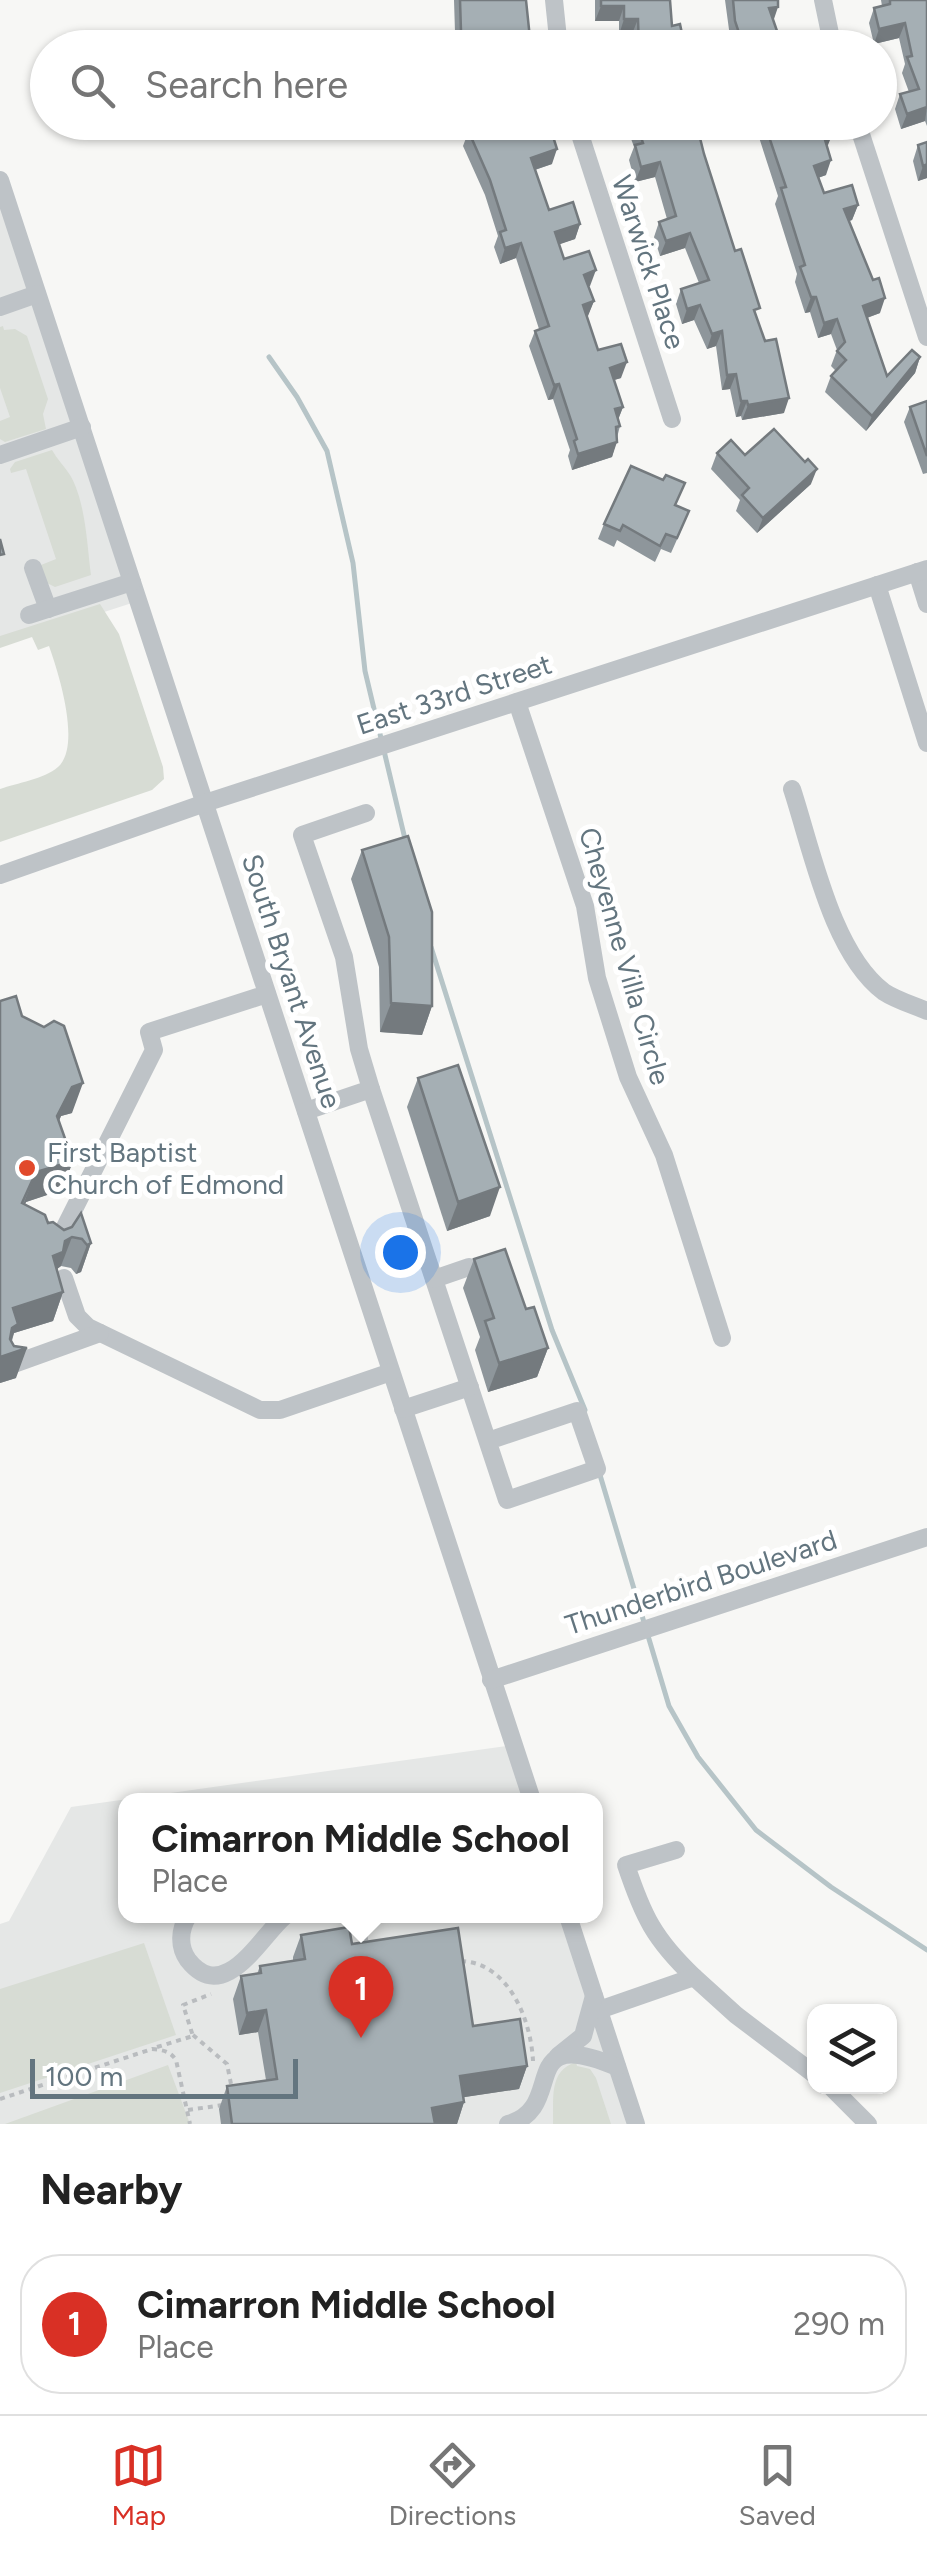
<!DOCTYPE html>
<html lang="en">
<head>
<meta charset="utf-8">
<style>
	:root { --surface:#fff; --page:#f2f2f2; --text:#222; --muted:#767676; --line:#e0e0e0; --accent:#d93025 }
	body { margin:0; font-family:Figtree,sans-serif; background:var(--page); color:var(--text) }
	.controls { position:absolute; right:30px; bottom:30px; display:grid; overflow:hidden; border-radius:20px; box-shadow:0 2px 8px #0004 }
	.controls button { width:90px; height:90px; display:grid; place-items:center; padding:0; border:0; border-bottom:2px solid var(--line); background:var(--surface); color:var(--text); font:50px sans-serif }
	.scale { position:absolute; left:30px; bottom:25px; width:268px; box-sizing:border-box; padding-left:10px; border:5px solid #63757f; border-top:0; font-size:28px; line-height:35px; white-space:nowrap; color:#63757f; -webkit-text-stroke:8px #fff; paint-order:stroke }
	.you { position:absolute; left:400px; top:1252px; width:35px; height:35px; margin:-25px; border:8px solid #fff; border-radius:50%; background:#1a73e8; box-shadow:0 0 0 15px #1a73e833 }
	.badge { display:grid; place-items:center; width:65px; height:65px; border-radius:50%; background:var(--accent); color:#fff; font-size:32px; font-weight:700 }
	.pin { position:absolute; translate:-50% -82px; filter:drop-shadow(0 2px 5px #0008) }
	.pin::after { content:''; position:absolute; top:52px; width:35px; height:30px; background:inherit; clip-path:polygon(0 0,100% 0,50% 100%) }
	.popup { position:absolute; left:118px; top:1793px; width:485px; height:130px; box-sizing:border-box; display:grid; place-content:center; border-radius:20px; background:var(--surface); filter:drop-shadow(0 2px 8px #0005); font-size:32px; white-space:nowrap; color:var(--muted) }
	.popup b { font-size:38px; color:var(--text) }
	.popup::after { content:''; position:absolute; left:50%; top:100%; margin-left:-20px; border:20px solid transparent; border-top-color:var(--surface) }
	.list { margin:0; padding:0; list-style:none }
	h2 { display:flex; justify-content:space-between; align-items:center; height:130px; margin:0; padding:0 40px; font-size:42px }
	h2 small { font-size:32px; font-weight:400; color:var(--muted) }
	.list li { display:grid; grid-template-columns:65px 1fr auto; gap:30px; align-items:center; box-sizing:border-box; height:140px; margin:0 20px 20px; padding:0 20px; border:2px solid var(--line); border-radius:40px }
	.list b { display:block; font-size:38px; white-space:nowrap }
	.list p { margin:0; font-size:32px; white-space:nowrap; color:var(--muted) }
	.list em { font-size:32px; font-style:normal; color:var(--muted) }
	.icon { flex:none; width:55px; height:55px; fill:none; stroke:currentColor; stroke-width:2; stroke-linecap:round; stroke-linejoin:round }
	.map { position:relative; flex:none; width:927px; height:2124px; overflow:hidden }
	.search { position:absolute; background:var(--surface); box-shadow:0 2px 8px #0004; left:30px; right:30px; top:30px; height:110px; display:flex; align-items:center; gap:25px; box-sizing:border-box; padding:0 35px; border-radius:55px; color:var(--muted); font-size:38px }
	.sheet { height:290px; background:var(--surface) }
	nav { display:flex; justify-content:space-around; align-items:center; box-sizing:border-box; height:140px; border-top:2px solid var(--line); background:var(--surface); font-size:28px; color:var(--muted) }
	nav a { display:grid; justify-items:center; gap:5px }
	nav .on { color:var(--accent) }
	.map>svg:first-child { display:block }
	.built { fill:#e5e7e6 }
	.green { fill:#d7dcd4 }
	.lines { fill:none; stroke-linecap:round; stroke-linejoin:round }
	.stream { stroke:#b6c4c7; stroke-width:5 }
	.path { stroke:#b9bcbf; stroke-width:4; stroke-dasharray:5 5; stroke-linecap:butt }
	.minor { stroke:#bec3c7; stroke-width:18 }
	.wall { fill:#8e969b }
	.shaded-wall { fill:#747a7e }
	.building { fill:#a5afb4; stroke:#747a7e; stroke-width:2.5 }
	.poi-dot { fill:#e1492b; stroke:#fff; stroke-width:4 }
	.labels { text-anchor:middle; dominant-baseline:central; stroke-width:10; stroke-linejoin:round; paint-order:stroke }
	.street-label { font-size:28px; fill:#63757f; stroke:#fff }
	.poi-label { font-size:28px; fill:#63757f; stroke:#fff; text-anchor:start }
</style>
</head>
<body>
<div class="map">
<svg width="927" height="2124" viewBox="0 0 927 2124">
	<rect width="100%" height="100%" fill="#f7f7f5"/>
	<g class="built">
		<path d="M 0,180 L 138,601 L 0,646 Z"/>
		<path d="M 513,1745 L 532,1800 L 126,1800 L 126,1916 L 568,1916 L 636,2124 L 0,2124 L 0,1924 L 9,1921 L 71,1807 Z"/>
	</g>
	<g class="green">
		<path d="M 3,326 L 4,330 L 15,329 L 27,336 L 48,399 L 43,414 L 46,429 L 5,442 L 0,439 L 0,421 L 10,417 L 0,388 L 0,327 Z"/>
		<path d="M 52,450 C 57,459 64,466 70,475 C 86,502 87,546 91,575 L 55,587 L 47,583 L 41,565 L 56,559 L 26,469 L 11,473 L 10,469 L 15,462 Z"/>
		<path d="M 100,604 L 119,634 L 163,767 L 164,779 L 152,790 L 0,842 L 0,789 C 17,783 44,779 58,767 C 82,746 58,671 49,646 L 38,650 L 32,637 L 0,648 L 0,636 Z"/>
		<path d="M 144,1943 L 176,2035 L 0,2093 L 0,1989 Z"/>
		<path d="M 576,2062 L 577,2066 L 590,2069 L 596,2078 L 611,2124 L 553,2124 C 554,2099 548,2071 576,2062 Z"/>
		<path d="M 168,2065 L 190,2124 L 5,2124 Z"/>
	</g>
	<g class="lines">
		<g class="stream">
			<path d="M 269,357 L 297,397 L 327,451 L 353,563 L 365,671 L 405,839"/>
			<path d="M 431,947 L 552,1330 L 585,1410"/>
			<path d="M 600,1475 L 669,1706 L 698,1757 L 756,1830 L 831,1887 L 927,1950"/>
		</g>
		<g class="path">
			<path d="M 362,1916 L 367,1945"/>
			<path d="M 461,1961 C 509,1963 531,2020 533,2061"/>
			<path d="M 193,2035 L 227,2064 L 232,2089"/>
			<path d="M 157,2047 L 193,2036 L 183,2005 L 211,1994"/>
			<path d="M 0,2099 L 152,2049 C 163,2050 170,2051 176,2060 L 190,2124"/>
			<path d="M 188,2110 L 223,2105"/>
		</g>
		<g class="minor">
			<path d="M 554,0 L 559,48"/>
			<path d="M 823,0 L 833,48"/>
			<path d="M 576,122 L 672,419"/>
			<path d="M 857,122 L 927,337"/>
			<path d="M 0,180 L 532,1800"/>
			<path d="M 0,307 L 37,294"/>
			<path d="M 0,455 L 82,427"/>
			<path d="M 33,568 L 48,609"/>
			<path d="M 917,572 L 927,604"/>
			<path d="M 877,585 L 927,743"/>
			<path d="M 29,615 L 132,582"/>
			<path d="M 517,702 L 585,906 L 597,978 L 628,1077 L 664,1155 L 722,1338"/>
			<path d="M 792,789 C 812,850 832,953 884,992 C 896,1000 913,1005 927,1011"/>
			<path d="M 0,875 L 205,803 L 927,569"/>
			<path d="M 371,1089 L 507,1500 L 597,1469 L 577,1411 L 488,1441"/>
			<path d="M 306,1111 L 371,1089 L 359,1049 L 344,957 L 302,835 L 366,813"/>
			<path d="M 55,1247 L 154,1050 L 149,1032 L 267,994"/>
			<path d="M 64,1278 L 77,1316 L 88,1327 L 260,1410 L 280,1410 L 391,1372"/>
			<path d="M 434,1279 L 469,1267"/>
			<path d="M 11,1365 L 100,1333"/>
			<path d="M 403,1409 L 470,1387"/>
			<path d="M 491,1680 L 927,1537"/>
			<path d="M 676,1850 L 626,1865 C 643,1916 654,1939 694,1977"/>
			<path d="M 188,1916 C 180,1929 178,1946 188,1960 C 225,2007 262,1934 285,1916"/>
			<path d="M 568,1916 L 636,2124"/>
			<path d="M 599,2010 L 694,1977 L 736,2015 L 814,2074"/>
			<path d="M 558,2056 L 583,2036 L 594,1996"/>
			<path d="M 830,2086 L 868,2124"/>
			<path d="M 508,2124 C 569,2108 513,2023 617,2067"/>
		</g>
	</g>
	<g class="wall">
		<path d="M 454,0 L 526,0 L 531,48 L 450,48 L 455,32 Z"/>
		<path d="M 595,0 L 670,0 L 672,26 L 685,48 L 633,48 L 632,34 L 619,35 L 619,21 L 595,21 Z"/>
		<path d="M 725,0 L 778,0 L 773,21 L 777,31 L 806,48 L 733,48 L 730,37 Z"/>
		<path d="M 881,0 L 927,0 L 927,126 L 925,121 L 901,129 L 895,109 L 900,94 L 909,92 L 902,73 L 905,64 L 899,38 L 874,44 L 869,23 L 874,8 L 882,6 Z"/>
		<path d="M 472,122 L 525,122 L 529,136 L 552,164 L 535,170 L 549,210 L 580,224 L 575,239 L 559,244 L 564,259 L 590,286 L 588,286 L 594,301 L 587,317 L 598,350 L 621,378 L 614,380 L 623,407 L 618,420 L 620,426 L 612,457 L 572,470 L 568,456 L 570,450 L 553,399 L 548,400 L 529,346 L 535,331 L 539,329 L 516,258 L 500,264 L 494,247 L 498,236 L 485,195 L 463,146 Z"/>
		<path d="M 625,122 L 696,122 L 704,154 L 757,317 L 784,413 L 742,420 L 741,416 L 736,417 L 730,389 L 722,390 L 716,346 L 707,349 L 694,320 L 682,324 L 676,304 L 681,289 L 699,283 L 685,248 L 660,256 L 654,237 L 659,222 L 667,219 L 655,177 L 635,182 L 629,160 L 634,147 Z"/>
		<path d="M 754,122 L 832,122 L 834,130 L 827,145 L 826,175 L 818,178 L 824,193 L 858,205 L 852,220 L 849,221 L 880,313 L 867,318 L 887,376 L 920,357 L 915,373 L 866,431 L 825,392 L 831,376 L 836,371 L 831,366 L 837,350 L 831,334 L 818,338 L 810,312 L 805,313 L 795,282 L 797,274 L 775,204 L 778,196 Z"/>
		<path d="M 927,142 L 927,178 L 918,181 L 913,161 L 918,145 Z"/>
		<path d="M 927,401 L 927,473 L 923,474 L 904,422 L 910,407 Z"/>
		<path d="M 717,453 L 745,455 L 811,484 L 757,533 L 736,511 L 740,500 L 711,469 Z"/>
		<path d="M 676,506 L 683,526 L 671,553 L 661,549 L 655,562 L 617,540 L 614,547 L 598,539 L 604,524 Z"/>
		<path d="M 362,850 L 432,1006 L 422,1035 L 380,1032 L 379,967 L 351,879 Z"/>
		<path d="M 0,1001 L 22,1016 L 72,1113 L 61,1116 L 59,1121 L 73,1161 L 62,1190 L 26,1202 L 25,1204 L 48,1223 L 91,1243 L 81,1272 L 76,1274 L 71,1268 L 61,1266 L 57,1269 L 63,1292 L 53,1321 L 14,1333 L 12,1341 L 16,1378 L 0,1383 Z"/>
		<path d="M 418,1078 L 490,1216 L 447,1231 L 407,1107 Z"/>
		<path d="M 474,1259 L 526,1309 L 548,1348 L 537,1377 L 488,1392 L 475,1350 L 480,1337 L 463,1288 Z"/>
		<path d="M 301,1935 L 352,1944 L 473,2026 L 527,2066 L 519,2089 L 464,2097 L 464,2102 L 457,2124 L 221,2124 L 219,2109 L 227,2086 L 266,2080 L 258,2032 L 239,2035 L 233,1999 L 241,1976 L 257,1974 L 260,1966 L 293,1961 L 293,1957 Z"/>
	</g>
	<g class="shaded-wall">
		<path d="M 601,6 L 624,6 L 619,21 L 595,21 Z"/>
		<path d="M 778,7 L 773,22 L 769,8 Z"/>
		<path d="M 624,19 L 638,19 L 632,34 L 619,35 Z"/>
		<path d="M 905,23 L 899,38 L 874,44 L 879,29 Z"/>
		<path d="M 927,107 L 925,121 L 901,129 L 907,114 Z"/>
		<path d="M 834,130 L 828,145 L 818,148 L 823,133 Z"/>
		<path d="M 557,149 L 552,164 L 525,173 L 531,158 Z"/>
		<path d="M 831,160 L 826,175 L 809,181 L 814,166 Z"/>
		<path d="M 660,162 L 655,177 L 635,182 L 641,167 Z"/>
		<path d="M 927,164 L 927,178 L 918,181 L 923,166 Z"/>
		<path d="M 858,205 L 852,220 L 838,225 L 844,209 Z"/>
		<path d="M 580,224 L 575,239 L 549,248 L 555,232 Z"/>
		<path d="M 690,233 L 685,248 L 660,256 L 666,241 Z"/>
		<path d="M 521,243 L 516,258 L 500,264 L 505,248 Z"/>
		<path d="M 596,270 L 590,286 L 578,290 L 584,275 Z"/>
		<path d="M 811,297 L 816,297 L 810,312 L 805,313 Z"/>
		<path d="M 885,298 L 880,313 L 858,321 L 863,306 Z"/>
		<path d="M 594,301 L 588,316 L 577,320 L 583,305 Z"/>
		<path d="M 700,305 L 694,320 L 682,324 L 687,309 Z"/>
		<path d="M 837,319 L 831,334 L 818,338 L 824,323 Z"/>
		<path d="M 722,331 L 716,346 L 707,349 L 712,334 Z"/>
		<path d="M 920,357 L 915,373 L 866,431 L 872,416 Z"/>
		<path d="M 627,362 L 621,378 L 604,383 L 610,368 Z"/>
		<path d="M 736,374 L 730,389 L 722,390 L 727,375 Z"/>
		<path d="M 559,384 L 553,399 L 548,400 L 554,385 Z"/>
		<path d="M 789,398 L 784,413 L 742,420 L 748,405 Z"/>
		<path d="M 741,401 L 747,401 L 741,416 L 736,417 Z"/>
		<path d="M 623,407 L 617,422 L 615,409 Z"/>
		<path d="M 617,442 L 612,457 L 572,470 L 578,454 Z"/>
		<path d="M 817,469 L 811,484 L 757,533 L 763,518 Z"/>
		<path d="M 391,1003 L 432,1006 L 422,1035 L 380,1032 Z"/>
		<path d="M 83,1083 L 72,1113 L 61,1116 L 47,1146 L 57,1116 L 72,1087 Z"/>
		<path d="M 73,1161 L 62,1190 L 26,1202 L 12,1233 L 36,1172 Z"/>
		<path d="M 500,1187 L 490,1216 L 447,1231 L 458,1202 Z"/>
		<path d="M 72,1237 L 61,1266 L 57,1269 L 53,1256 L 65,1241 Z"/>
		<path d="M 91,1243 L 81,1272 L 76,1274 L 87,1245 Z"/>
		<path d="M 63,1292 L 53,1321 L 14,1333 L 7,1353 L 27,1348 L 16,1378 L 0,1383 L 0,1357 L 13,1308 Z"/>
		<path d="M 548,1348 L 537,1377 L 488,1392 L 499,1363 Z"/>
		<path d="M 266,2010 L 258,2032 L 239,2035 L 247,2013 Z"/>
		<path d="M 527,2066 L 519,2089 L 452,2099 L 460,2076 Z"/>
		<path d="M 464,2102 L 457,2124 L 426,2124 L 432,2108 Z"/>
	</g>
	<g class="building">
		<path d="M 460,0 L 526,0 L 531,48 L 459,48 L 456,32 L 461,31 Z"/>
		<path d="M 601,0 L 670,0 L 672,26 L 680,24 L 685,48 L 639,48 L 638,19 L 624,19 L 624,6 L 601,6 Z"/>
		<path d="M 733,0 L 778,0 L 778,7 L 769,8 L 777,31 L 788,36 L 802,33 L 806,48 L 744,48 L 735,21 Z"/>
		<path d="M 890,0 L 927,0 L 927,107 L 907,114 L 900,94 L 919,89 L 907,57 L 912,56 L 905,23 L 879,29 L 874,8 L 890,4 Z"/>
		<path d="M 477,122 L 525,122 L 529,136 L 551,130 L 557,149 L 531,158 L 549,210 L 573,202 L 580,224 L 555,232 L 564,259 L 589,251 L 596,270 L 584,275 L 594,301 L 583,305 L 598,350 L 621,344 L 627,362 L 610,368 L 623,407 L 615,409 L 620,426 L 616,427 L 617,442 L 578,454 L 574,441 L 577,439 L 559,384 L 554,385 L 535,331 L 549,326 L 521,243 L 505,248 L 500,232 L 506,230 L 490,180 L 468,130 L 479,127 Z"/>
		<path d="M 636,122 L 696,122 L 704,154 L 735,251 L 741,249 L 760,308 L 754,310 L 765,341 L 776,339 L 789,398 L 748,405 L 747,401 L 741,401 L 736,374 L 727,375 L 722,331 L 712,334 L 700,305 L 687,309 L 681,289 L 709,280 L 690,233 L 666,241 L 659,222 L 676,216 L 660,162 L 641,167 L 635,145 L 643,143 Z"/>
		<path d="M 764,122 L 832,122 L 834,130 L 823,133 L 831,160 L 814,166 L 824,193 L 852,185 L 858,205 L 844,209 L 873,280 L 879,278 L 885,298 L 863,306 L 887,376 L 912,350 L 920,357 L 872,416 L 831,376 L 846,360 L 837,351 L 845,342 L 837,319 L 824,323 L 816,297 L 811,297 L 800,267 L 805,265 L 781,188 L 786,187 Z"/>
		<path d="M 927,142 L 927,164 L 923,166 L 918,145 Z"/>
		<path d="M 927,401 L 927,456 L 910,407 Z"/>
		<path d="M 774,429 L 805,462 L 808,459 L 817,469 L 763,518 L 742,495 L 749,488 L 717,453 L 731,440 L 745,455 Z"/>
		<path d="M 631,466 L 663,480 L 666,475 L 685,483 L 675,505 L 689,511 L 677,538 L 666,534 L 660,546 L 623,525 L 620,531 L 604,524 Z"/>
		<path d="M 0,539 L 4,554 L 0,555 Z"/>
		<path d="M 408,836 L 432,912 L 432,1006 L 391,1003 L 389,937 L 362,850 Z"/>
		<path d="M 16,996 L 22,1016 L 44,1027 L 54,1021 L 64,1026 L 83,1083 L 72,1087 L 57,1116 L 73,1161 L 36,1172 L 22,1203 L 45,1215 L 48,1223 L 53,1222 L 64,1230 L 72,1227 L 81,1213 L 91,1243 L 87,1245 L 82,1239 L 72,1237 L 65,1241 L 63,1252 L 53,1256 L 63,1292 L 13,1308 L 18,1324 L 12,1328 L 10,1339 L 14,1346 L 27,1348 L 0,1357 L 0,1001 Z"/>
		<path d="M 458,1065 L 500,1187 L 458,1202 L 418,1078 Z"/>
		<path d="M 505,1249 L 526,1309 L 534,1307 L 548,1348 L 499,1363 L 485,1321 L 494,1318 L 474,1259 Z"/>
		<path d="M 349,1927 L 352,1944 L 458,1928 L 473,2026 L 520,2019 L 527,2066 L 460,2076 L 464,2102 L 432,2108 L 435,2124 L 232,2124 L 227,2086 L 277,2079 L 266,2010 L 247,2013 L 241,1976 L 261,1973 L 260,1966 L 305,1959 L 301,1935 Z"/>
	</g>
	<circle class="poi-dot" cx="27" cy="1168" r="10"/>
	<g class="labels">
		<g class="street-label">
			<text transform="translate(649 262) rotate(72)">Warwick Place</text>
			<text transform="translate(454 694) rotate(-18)">East 33rd Street</text>
			<text transform="translate(625 956) rotate(74)">Cheyenne Villa Circle</text>
			<text transform="translate(292 981) rotate(72)">South Bryant Avenue</text>
			<text transform="translate(701 1582) rotate(-18)">Thunderbird Boulevard</text>
		</g>
		<g class="poi-label">
			<text x="47" y="1152">First Baptist<tspan x="47" dy="32">Church of Edmond</tspan></text>
		</g>
	</g>
</svg>
<div class="controls">
<button><svg class="icon" aria-label="layers" viewBox="0 0 24 24"><path d="M12 4l9 5-9 5-9-5zM3 14l9 5 9-5"/></svg></button>
</div>
<div class="scale">100 m</div>
<div class="you"></div>
<div class="pin badge" style="left:361px;top:2038px">1</div>
<div class="popup"><b>Cimarron Middle School</b>Place</div>
<div class="search"><svg class="icon" aria-label="search" viewBox="0 0 24 24"><circle cx="10" cy="10" r="6"/><path d="M15 15l6 6"/></svg>Search here</div>
</div>
<section class="sheet">
<h2>Nearby<small></small></h2>
<ul class="list">
<li><span class="badge">1</span><div><b>Cimarron Middle School</b><p>Place</p></div><em>290 m</em></li>
</ul>
</section>
<nav>
<a class="on"><svg class="icon" aria-label="map" viewBox="0 0 24 24"><path d="M3 6l6-2 6 2 6-2v14l-6 2-6-2-6 2zM9 4v14M15 6v14"/></svg>Map</a>
<a><svg class="icon" aria-label="directions" viewBox="0 0 24 24"><path d="M12 3l9 9-9 9-9-9zM9 14v-3h6M13 9l2 2-2 2"/></svg>Directions</a>
<a><svg class="icon" aria-label="saved" viewBox="0 0 24 24"><path d="M7 4h10v16l-5-4-5 4z"/></svg>Saved</a>
</nav>
</body>
</html>
